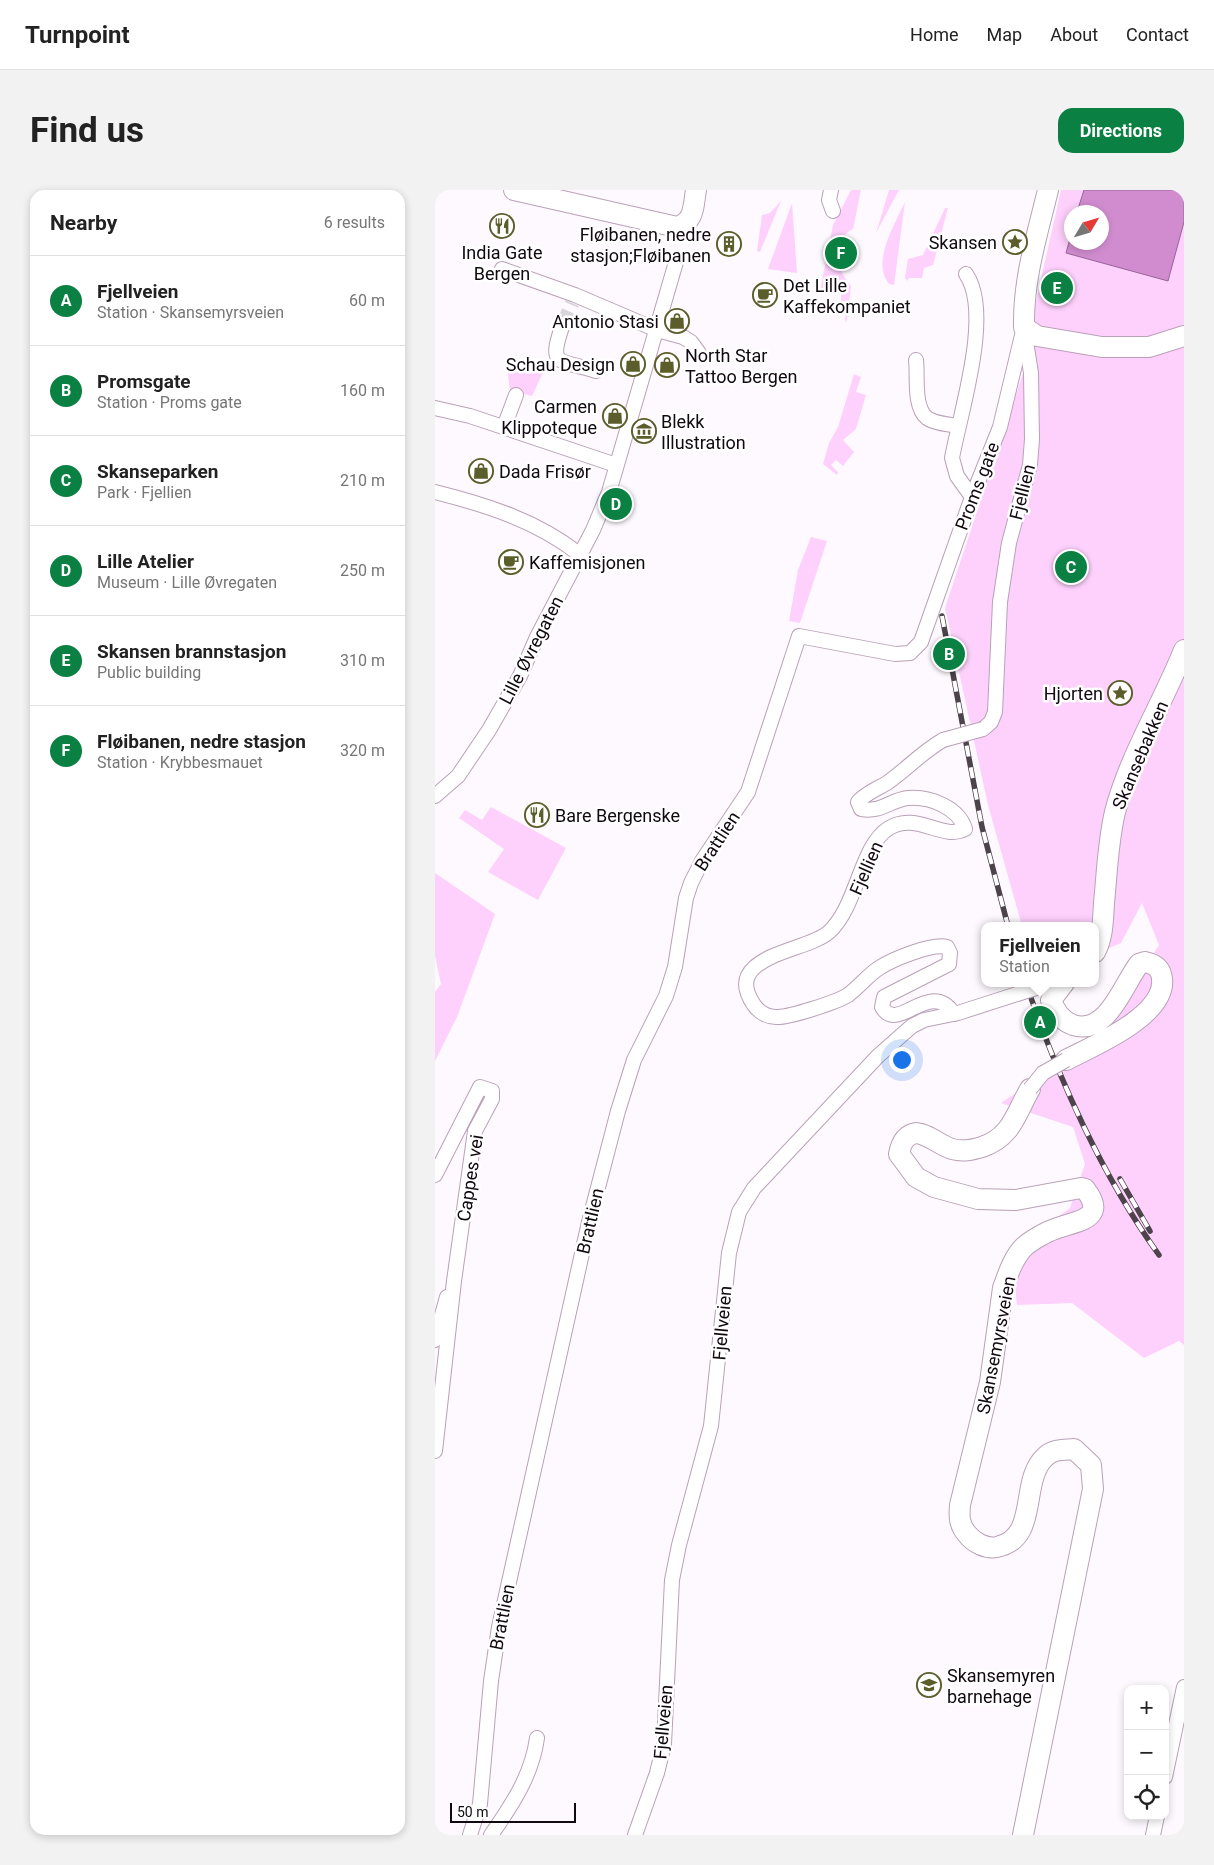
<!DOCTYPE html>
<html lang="en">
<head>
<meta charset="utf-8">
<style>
	:root { --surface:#fff; --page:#f2f2f2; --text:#222; --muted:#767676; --line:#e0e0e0; --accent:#0b8043 }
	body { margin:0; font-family:Roboto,sans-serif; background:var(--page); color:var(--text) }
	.controls { position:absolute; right:15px; bottom:15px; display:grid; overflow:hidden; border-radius:10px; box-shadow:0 2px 8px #0003 }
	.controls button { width:45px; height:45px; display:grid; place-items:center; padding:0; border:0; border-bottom:1px solid var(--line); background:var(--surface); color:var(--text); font:25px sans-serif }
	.compass { position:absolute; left:629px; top:15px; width:45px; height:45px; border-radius:50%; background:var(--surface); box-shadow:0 2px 8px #0003; rotate:52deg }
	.scale { position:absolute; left:15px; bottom:12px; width:126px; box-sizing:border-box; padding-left:5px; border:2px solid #110810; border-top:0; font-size:14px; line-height:18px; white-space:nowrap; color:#110810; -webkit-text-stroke:4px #fff; paint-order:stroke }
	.you { position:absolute; left:466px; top:869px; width:18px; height:18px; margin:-12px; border:4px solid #fff; border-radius:50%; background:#1a73e8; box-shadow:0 0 0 8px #1a73e833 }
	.badge { display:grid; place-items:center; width:32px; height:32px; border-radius:50%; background:var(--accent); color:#fff; font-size:16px; font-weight:700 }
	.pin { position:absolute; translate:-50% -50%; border:2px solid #fff; box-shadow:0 1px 5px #0006 }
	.popup { position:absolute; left:546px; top:732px; width:118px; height:65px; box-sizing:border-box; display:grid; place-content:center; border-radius:10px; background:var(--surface); filter:drop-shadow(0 1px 4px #0005); font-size:16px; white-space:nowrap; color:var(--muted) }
	.popup b { font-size:19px; color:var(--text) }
	.popup::after { content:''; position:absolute; left:50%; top:100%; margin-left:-10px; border:10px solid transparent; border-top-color:var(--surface) }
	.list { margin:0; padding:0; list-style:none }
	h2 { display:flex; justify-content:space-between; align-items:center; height:65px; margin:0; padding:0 20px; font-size:21px }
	h2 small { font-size:16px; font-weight:400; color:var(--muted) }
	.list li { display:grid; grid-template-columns:32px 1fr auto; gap:15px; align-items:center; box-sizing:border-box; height:90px; padding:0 20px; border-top:1px solid var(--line) }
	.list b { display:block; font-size:19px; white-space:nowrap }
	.list p { margin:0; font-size:16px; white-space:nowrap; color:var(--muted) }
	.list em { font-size:16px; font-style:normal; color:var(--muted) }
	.icon { flex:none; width:28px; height:28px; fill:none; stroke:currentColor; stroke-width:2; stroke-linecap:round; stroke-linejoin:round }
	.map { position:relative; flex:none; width:749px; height:1645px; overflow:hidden; border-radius:15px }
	header { display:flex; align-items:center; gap:30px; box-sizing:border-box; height:70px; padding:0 25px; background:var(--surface); border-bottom:1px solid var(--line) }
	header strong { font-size:24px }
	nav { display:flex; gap:28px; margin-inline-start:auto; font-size:18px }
	.intro { display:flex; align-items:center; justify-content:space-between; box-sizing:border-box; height:120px; padding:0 30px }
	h1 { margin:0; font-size:35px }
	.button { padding:12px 22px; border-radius:15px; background:var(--accent); color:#fff; font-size:18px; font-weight:700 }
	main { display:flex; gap:30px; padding:0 30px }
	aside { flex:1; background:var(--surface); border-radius:15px; box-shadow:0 2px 8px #0003 }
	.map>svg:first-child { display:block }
	.green { fill:#fed1fc; fill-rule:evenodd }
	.water { fill:#d08ccf; stroke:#976496 }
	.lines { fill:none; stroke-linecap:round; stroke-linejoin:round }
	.street-tunnel { stroke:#dad5da; stroke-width:14; stroke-dasharray:14 7; stroke-linecap:butt }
	.street-casing { stroke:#b9a1b8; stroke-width:16 }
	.secondary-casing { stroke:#b9a1b8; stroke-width:22 }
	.street { stroke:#fff; stroke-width:14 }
	.secondary { stroke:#fff; stroke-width:20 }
	.rail-casing { stroke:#4c434b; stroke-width:5.5 }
	.rail { stroke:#fff; stroke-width:4; stroke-dasharray:11; stroke-linecap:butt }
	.street-bridge-casing { stroke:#b9a1b8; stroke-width:16; stroke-linecap:butt }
	.street-bridge { stroke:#fff; stroke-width:14 }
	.labels { text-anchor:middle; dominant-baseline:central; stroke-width:5; stroke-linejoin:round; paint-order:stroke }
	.poi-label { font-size:18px; fill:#110810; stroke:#fff; text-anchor:start }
	.street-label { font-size:18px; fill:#110810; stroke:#fff }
</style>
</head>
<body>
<header>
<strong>Turnpoint</strong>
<nav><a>Home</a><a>Map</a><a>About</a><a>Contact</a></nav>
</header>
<div class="intro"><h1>Find us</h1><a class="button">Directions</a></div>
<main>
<aside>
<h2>Nearby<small>6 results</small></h2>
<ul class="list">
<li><span class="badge">A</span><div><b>Fjellveien</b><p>Station · Skansemyrsveien</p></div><em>60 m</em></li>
<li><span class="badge">B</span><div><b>Promsgate</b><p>Station · Proms gate</p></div><em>160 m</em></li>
<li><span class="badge">C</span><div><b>Skanseparken</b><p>Park · Fjellien</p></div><em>210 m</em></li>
<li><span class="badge">D</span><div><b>Lille Atelier</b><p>Museum · Lille Øvregaten</p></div><em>250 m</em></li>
<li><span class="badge">E</span><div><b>Skansen brannstasjon</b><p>Public building</p></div><em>310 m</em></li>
<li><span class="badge">F</span><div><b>Fløibanen, nedre stasjon</b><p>Station · Krybbesmauet</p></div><em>320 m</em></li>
</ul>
</aside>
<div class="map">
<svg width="749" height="1645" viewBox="0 0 749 1645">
	<rect width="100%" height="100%" fill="#fef9fe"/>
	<g class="green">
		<path d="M 416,0 L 426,0 L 418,39 C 393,52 402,80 416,96 L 412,130 L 410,132 L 411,118 L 406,116 L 406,104 L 387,100 L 386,96 L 398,35 Z"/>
		<path d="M 454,0 L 464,0 L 441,43 Z"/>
		<path d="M 626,0 L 749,0 L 749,1155 L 744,1151 L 709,1168 L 637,1113 L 582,1115 L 576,1062 L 635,1018 L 650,974 L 638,937 L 566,913 L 666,846 L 724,755 L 707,713 L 686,753 L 660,764 L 660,736 L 587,736 L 553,615 L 510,418 L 588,183 L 593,147 ZM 636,22 L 666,22 L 666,52 L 636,52 Z"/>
		<path d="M 346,11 L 325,62 L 322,61 L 327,25 L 335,23 Z"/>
		<path d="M 470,12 L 459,95 L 454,94 C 436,72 460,34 470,12 Z"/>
		<path d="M 357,13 L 362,83 L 333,79 Z"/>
		<path d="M 510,18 L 513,18 L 498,75 L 489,78 L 487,88 L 474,88 L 472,91 L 470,88 L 473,69 L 488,65 Z"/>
		<path d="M 74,173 L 95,175 L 108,173 L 111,176 L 97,206 L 75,201 L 73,186 Z"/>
		<path d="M 419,184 L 426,187 L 421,202 L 431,205 L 421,239 L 408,250 L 419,262 L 408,276 L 401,270 L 396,275 L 403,282 L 402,285 L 388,274 L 394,253 L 403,237 Z"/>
		<path d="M 376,347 L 392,351 L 365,433 L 354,431 L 363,380 Z"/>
		<path d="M 56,617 L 131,658 L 103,710 L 53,682 L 69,659 L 24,628 L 30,620 L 47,630 Z"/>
		<path d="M 0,683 L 60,724 L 22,827 L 0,871 L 0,802 L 6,794 L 0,766 Z"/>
	</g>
	<path class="water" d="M 649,0 L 749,0 L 749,32 L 733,91 L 631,63 L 636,45 L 636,52 L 666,52 L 666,22 L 642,22 Z"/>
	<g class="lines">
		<path class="street-tunnel" d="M 128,134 L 137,113"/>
		<defs>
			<g id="street">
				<path d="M 396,0 L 394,10 L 398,21"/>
				<path d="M 67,79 L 140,105 L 222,140 L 248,147 L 256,152 L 264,163"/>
				<path d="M 531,84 C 558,123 525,223 517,268 L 522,286 L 537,307"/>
				<path d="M 128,134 C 113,177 122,169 161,181"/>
				<path d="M 481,170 C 483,185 478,217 492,228 C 500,234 514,234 523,236"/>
				<path d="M 0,218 L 35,226 L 181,275"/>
				<path d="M 69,237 L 81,205"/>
				<path d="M 0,302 C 52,315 102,331 144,364"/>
				<path d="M 548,539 L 556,532 L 560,522 L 565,412 L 574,353 L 595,275 L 597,249 L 596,183 L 590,145"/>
				<path d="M 508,550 C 487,562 472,579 452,593 C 442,599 431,603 423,612 L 426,619 C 446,623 455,610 473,608 C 495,606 524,618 530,639 C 507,651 482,621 454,638 C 425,656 423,715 394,742 C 372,762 285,765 319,815 C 324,822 332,827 341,827 C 353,828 402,812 413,805 C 424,797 433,785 444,778 C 458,769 497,753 512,757 L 515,763 L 514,774 L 449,807 L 447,817 C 463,845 495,787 519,824"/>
				<path d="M 0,606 L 23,586 L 54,540 L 85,486 L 102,447 L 158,340 L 174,302 L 241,72"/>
				<path d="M 601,798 L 626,795"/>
				<path d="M 0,985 L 45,897 L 57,901 L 57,909 L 40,941 L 19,1091 L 0,1261"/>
				<path d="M 0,1150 L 12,1107"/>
				<path d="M 730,1587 L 749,1497"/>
				<path d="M 35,1645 L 45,1614 L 56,1491 L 64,1437 L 154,1032 L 183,921 L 199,870 L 231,806 L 240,777 L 251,708 L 256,693 L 267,671 L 313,602 L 364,446 L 460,464 L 475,463 L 486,452 L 537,307 L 565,237 L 589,137"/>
				<path d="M 56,1645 C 77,1615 97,1585 102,1548"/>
				<path d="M 200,1645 L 222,1583 L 229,1554 L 237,1390 L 244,1355 L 276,1236 L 294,1063 L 304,1022 L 319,998 L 443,866 L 477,836 L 489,830 L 523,823 L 582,804"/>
				<path d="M 718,1645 L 722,1626"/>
			</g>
			<g id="secondary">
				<path d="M 79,0 L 242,37 C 260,31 258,17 261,0"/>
				<path d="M 613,0 C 602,46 588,89 589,137 L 602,146 L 667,157 L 714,157 L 749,146"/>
				<path d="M 660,762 C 668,748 668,729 669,713 C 672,683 673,651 680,622 C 694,567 728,513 749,460"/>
				<path d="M 629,793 L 616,810 C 620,822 627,831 638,835 C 672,846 688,795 704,774 L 710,772 C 720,774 726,778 727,789 C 731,826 658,856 631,870"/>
				<path d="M 588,1645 L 658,1299 L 656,1275 L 639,1259 C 628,1260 618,1259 610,1267 C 584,1291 605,1348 562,1357 C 551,1359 539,1353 532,1344 C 524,1335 524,1326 525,1315 L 555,1192 L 568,1098 C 573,1084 579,1066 590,1056 C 597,1050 611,1042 620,1039 C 640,1031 674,1030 650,999 L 646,998 L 581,1010 L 543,1009 L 499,997 L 481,987 L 464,964 C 466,953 470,945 481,943 C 494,944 504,955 517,959 C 528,962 537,960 547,957 C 577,947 581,923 595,899"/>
			</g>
		</defs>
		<use href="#street" class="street-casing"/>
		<use href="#secondary" class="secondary-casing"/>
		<use href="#street" class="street"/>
		<use href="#secondary" class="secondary"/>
		<defs>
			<g id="rail">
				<path d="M 507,426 L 547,637 L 573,736"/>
				<path d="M 591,793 C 622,886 667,986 724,1065"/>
				<path d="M 685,989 L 715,1041"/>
			</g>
		</defs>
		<use href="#rail" class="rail-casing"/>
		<use href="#rail" class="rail"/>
		<defs>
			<g id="street-bridge">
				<path d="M 508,550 L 548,539"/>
				<path d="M 582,804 L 601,798"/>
				<path d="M 595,899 L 608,883 L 631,870"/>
			</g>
		</defs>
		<use href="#street-bridge" class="street-bridge-casing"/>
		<use href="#street-bridge" class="street-bridge"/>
	</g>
	<defs>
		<symbol id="restaurant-ring" viewBox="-11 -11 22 22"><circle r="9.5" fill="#fff" stroke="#5b5d2a" stroke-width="1.5"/><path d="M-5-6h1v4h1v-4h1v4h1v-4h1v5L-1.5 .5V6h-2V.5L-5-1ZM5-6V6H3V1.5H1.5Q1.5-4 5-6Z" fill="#5b5d2a"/></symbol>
		<symbol id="sight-ring" viewBox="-11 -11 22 22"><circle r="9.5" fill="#fff" stroke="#5b5d2a" stroke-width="1.5"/><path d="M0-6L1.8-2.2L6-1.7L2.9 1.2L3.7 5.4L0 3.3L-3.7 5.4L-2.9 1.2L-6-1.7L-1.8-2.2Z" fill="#5b5d2a"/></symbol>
		<symbol id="building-ring" viewBox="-11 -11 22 22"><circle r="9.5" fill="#fff" stroke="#5b5d2a" stroke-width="1.5"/><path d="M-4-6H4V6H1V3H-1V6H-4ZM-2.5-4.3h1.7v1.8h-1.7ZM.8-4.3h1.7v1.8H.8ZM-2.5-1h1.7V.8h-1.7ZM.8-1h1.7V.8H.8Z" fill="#5b5d2a"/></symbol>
		<symbol id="cafe-ring" viewBox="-11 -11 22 22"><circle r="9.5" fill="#fff" stroke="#5b5d2a" stroke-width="1.5"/><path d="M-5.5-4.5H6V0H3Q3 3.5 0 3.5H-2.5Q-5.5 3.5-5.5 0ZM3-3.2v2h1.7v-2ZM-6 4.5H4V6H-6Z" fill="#5b5d2a"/></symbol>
		<symbol id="shop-ring" viewBox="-11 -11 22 22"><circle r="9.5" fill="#fff" stroke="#5b5d2a" stroke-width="1.5"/><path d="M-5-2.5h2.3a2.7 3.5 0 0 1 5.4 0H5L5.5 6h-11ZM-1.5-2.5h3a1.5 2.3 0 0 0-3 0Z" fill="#5b5d2a"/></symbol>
		<symbol id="museum-ring" viewBox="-11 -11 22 22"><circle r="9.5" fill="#fff" stroke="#5b5d2a" stroke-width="1.5"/><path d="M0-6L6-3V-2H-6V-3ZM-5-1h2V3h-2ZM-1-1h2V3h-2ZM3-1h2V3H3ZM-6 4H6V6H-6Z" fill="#5b5d2a"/></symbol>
		<symbol id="school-ring" viewBox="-11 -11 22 22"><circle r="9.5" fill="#fff" stroke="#5b5d2a" stroke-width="1.5"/><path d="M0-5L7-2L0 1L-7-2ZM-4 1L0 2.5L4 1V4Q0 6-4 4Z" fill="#5b5d2a"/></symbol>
	</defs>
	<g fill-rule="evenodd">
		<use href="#restaurant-ring" x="53" y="22" width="28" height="28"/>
		<use href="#sight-ring" x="566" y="38" width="28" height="28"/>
		<use href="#building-ring" x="280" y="40" width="28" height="28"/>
		<use href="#cafe-ring" x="316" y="91" width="28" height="28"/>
		<use href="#shop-ring" x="228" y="117" width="28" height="28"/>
		<use href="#shop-ring" x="184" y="160" width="28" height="28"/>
		<use href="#shop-ring" x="218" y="161" width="28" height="28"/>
		<use href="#shop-ring" x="166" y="212" width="28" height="28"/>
		<use href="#museum-ring" x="195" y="227" width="28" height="28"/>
		<use href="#shop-ring" x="32" y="267" width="28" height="28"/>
		<use href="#cafe-ring" x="62" y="358" width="28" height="28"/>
		<use href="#sight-ring" x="671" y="489" width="28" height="28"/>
		<use href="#restaurant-ring" x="88" y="611" width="28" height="28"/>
		<use href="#school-ring" x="480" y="1481" width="28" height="28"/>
	</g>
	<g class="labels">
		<g class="poi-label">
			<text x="276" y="44" text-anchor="end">Fløibanen, nedre<tspan x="276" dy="21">stasjon;Fløibanen</tspan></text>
			<text x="562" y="52" text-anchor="end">Skansen</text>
			<text x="67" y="62" text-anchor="middle">India Gate<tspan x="67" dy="21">Bergen</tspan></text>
			<text x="348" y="95">Det Lille<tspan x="348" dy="21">Kaffekompaniet</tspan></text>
			<text x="224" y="131" text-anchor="end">Antonio Stasi</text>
			<text x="250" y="165">North Star<tspan x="250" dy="21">Tattoo Bergen</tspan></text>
			<text x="180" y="174" text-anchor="end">Schau Design</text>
			<text x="162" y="216" text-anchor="end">Carmen<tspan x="162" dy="21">Klippoteque</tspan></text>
			<text x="226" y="231">Blekk<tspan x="226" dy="21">Illustration</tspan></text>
			<text x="64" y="281">Dada Frisør</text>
			<text x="94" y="372">Kaffemisjonen</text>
			<text x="668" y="503" text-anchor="end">Hjorten</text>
			<text x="120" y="625">Bare Bergenske</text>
			<text x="512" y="1485">Skansemyren<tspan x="512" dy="21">barnehage</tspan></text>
		</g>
		<g class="street-label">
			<text transform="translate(542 296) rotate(-69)">Proms gate</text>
			<text transform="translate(587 302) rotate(-76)">Fjellien</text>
			<text transform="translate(96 460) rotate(-63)">Lille Øvregaten</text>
			<text transform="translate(705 565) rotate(-67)">Skansebakken</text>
			<text transform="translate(282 651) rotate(-57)">Brattlien</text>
			<text transform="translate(431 678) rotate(-66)">Fjellien</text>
			<text transform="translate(35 988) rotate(-81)">Cappes vei</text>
			<text transform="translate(155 1031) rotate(-77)">Brattlien</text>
			<text transform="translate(287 1133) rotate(-85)">Fjellveien</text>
			<text transform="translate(561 1155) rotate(-79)">Skansemyrsveien</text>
			<text transform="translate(67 1427) rotate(-79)">Brattlien</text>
			<text transform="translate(228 1532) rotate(-85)">Fjellveien</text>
		</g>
	</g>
</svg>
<div class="controls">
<button>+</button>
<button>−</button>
<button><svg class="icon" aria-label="locate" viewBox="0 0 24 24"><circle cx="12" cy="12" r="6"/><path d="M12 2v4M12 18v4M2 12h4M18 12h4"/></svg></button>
</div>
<svg class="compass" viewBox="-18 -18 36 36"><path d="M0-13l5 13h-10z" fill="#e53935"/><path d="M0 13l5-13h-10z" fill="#767676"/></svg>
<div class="scale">50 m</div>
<div class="you"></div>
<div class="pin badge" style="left:605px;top:832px">A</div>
<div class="popup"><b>Fjellveien</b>Station</div>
<div class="pin badge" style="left:514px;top:464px">B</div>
<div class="pin badge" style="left:636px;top:377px">C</div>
<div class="pin badge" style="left:181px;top:314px">D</div>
<div class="pin badge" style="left:622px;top:98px">E</div>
<div class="pin badge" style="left:406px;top:63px">F</div>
</div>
</main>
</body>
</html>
